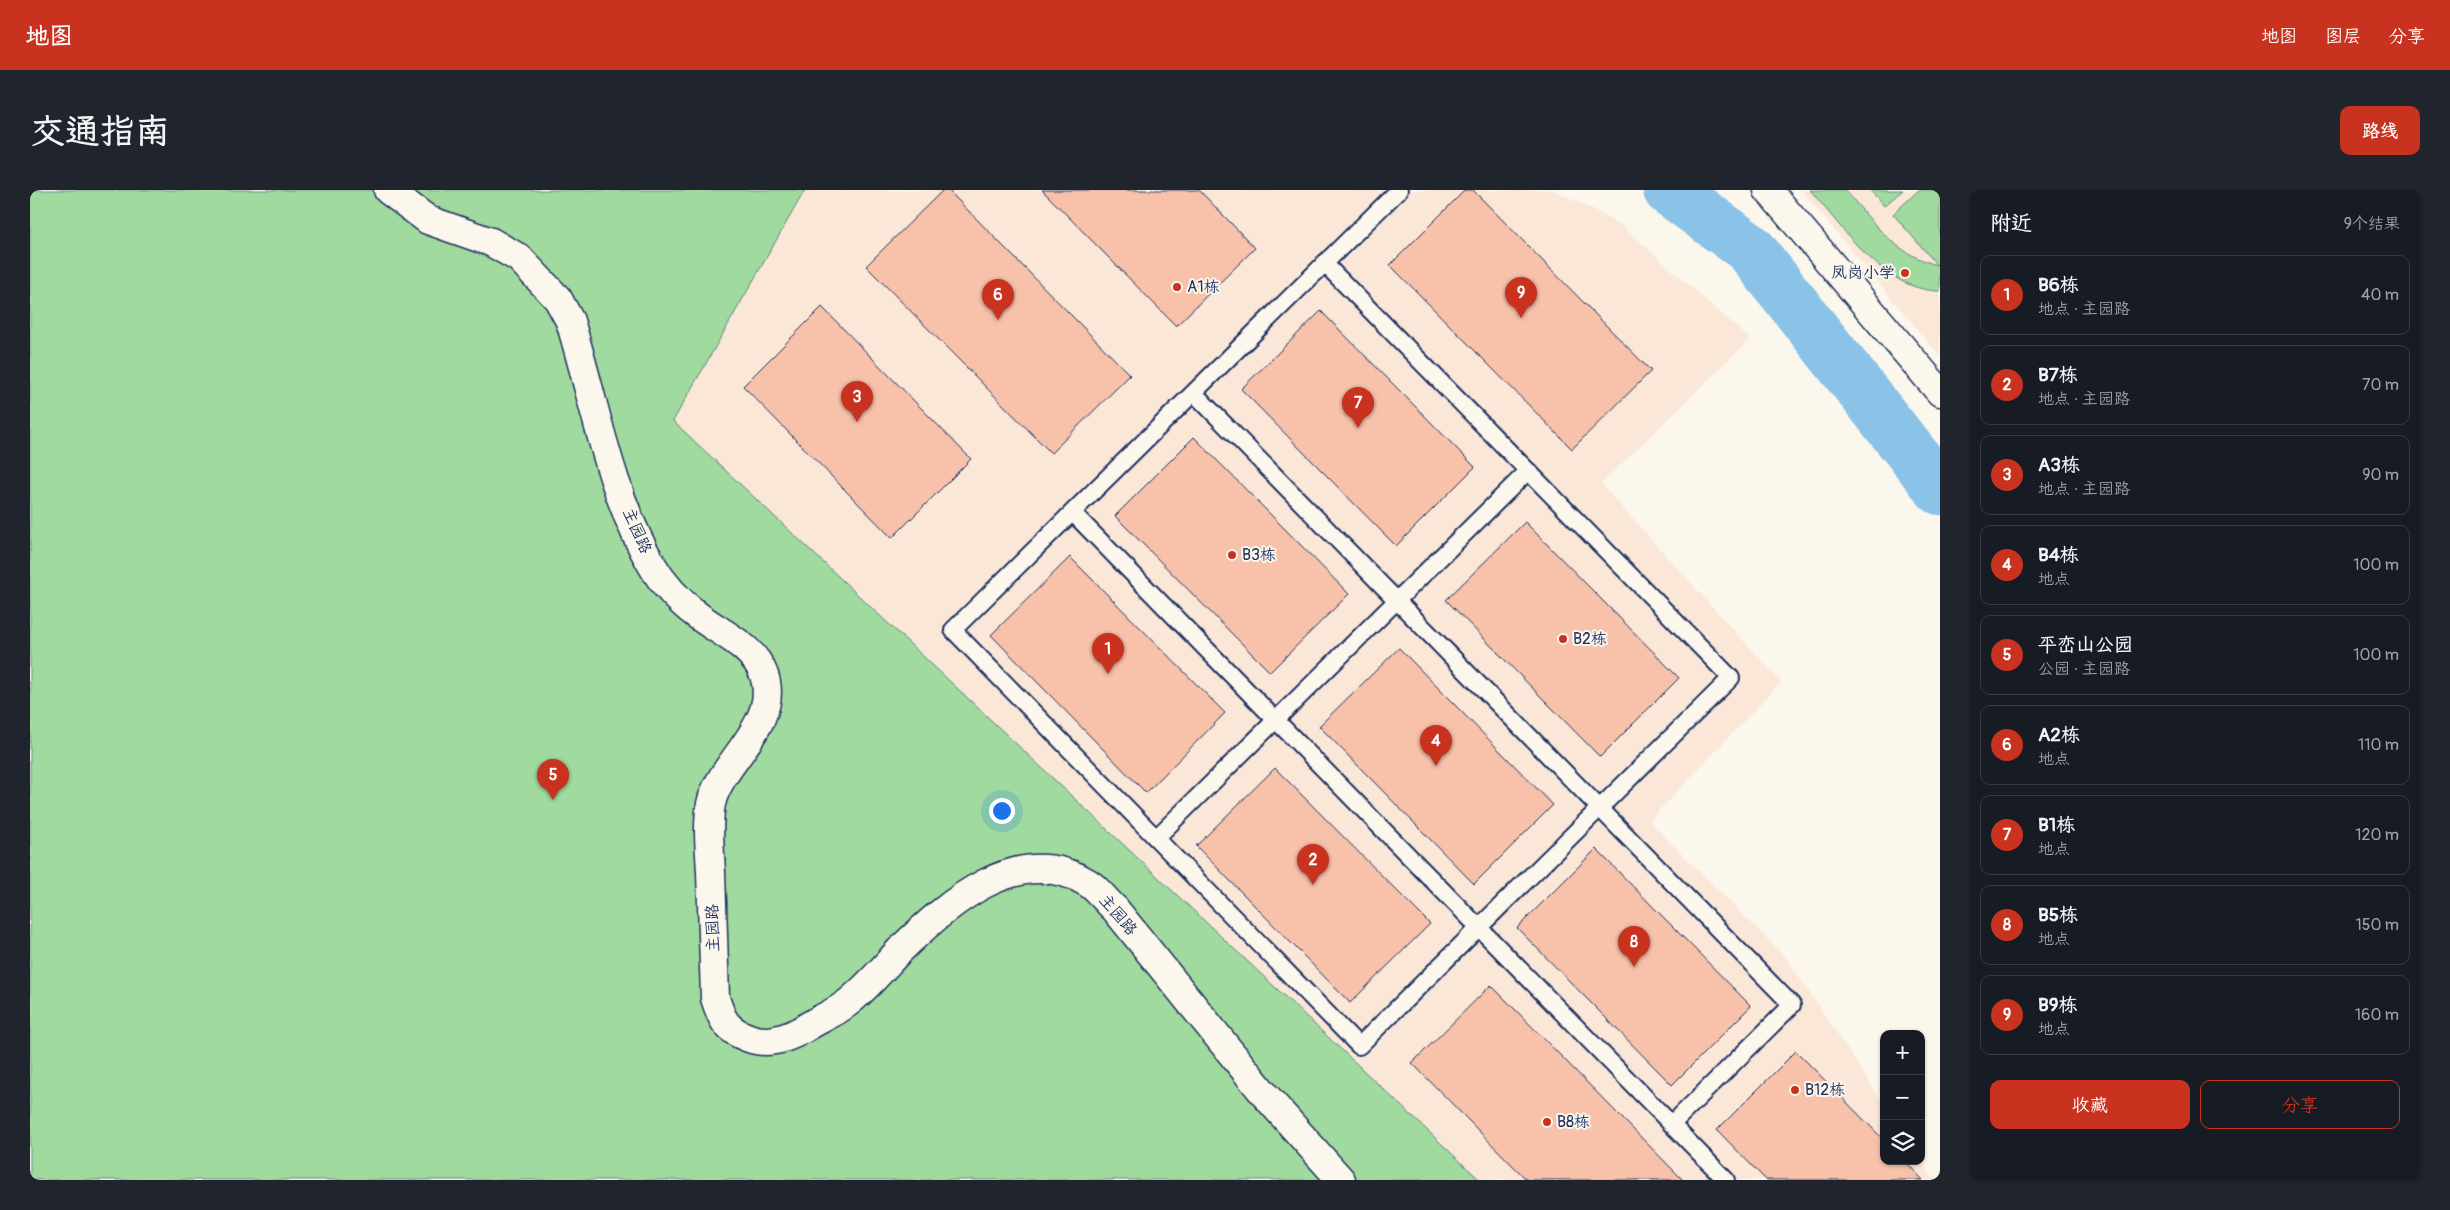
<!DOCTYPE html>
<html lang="zh">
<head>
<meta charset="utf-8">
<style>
	:root { --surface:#171b24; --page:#20242c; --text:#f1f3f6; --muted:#9ea1a6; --line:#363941; --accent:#c8321e }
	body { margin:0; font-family:Pangolin,"LXGW WenKai TC",sans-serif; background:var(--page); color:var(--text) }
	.controls { position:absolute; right:15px; bottom:15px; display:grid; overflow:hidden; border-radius:10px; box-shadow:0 1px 4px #0004 }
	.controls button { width:45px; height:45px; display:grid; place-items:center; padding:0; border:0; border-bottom:1px solid var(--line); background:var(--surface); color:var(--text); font:25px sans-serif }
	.you { position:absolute; left:971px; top:620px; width:18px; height:18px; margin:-12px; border:4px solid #fff; border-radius:50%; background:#1a73e8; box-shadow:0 0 0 8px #1a73e833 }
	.badge { display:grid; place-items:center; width:32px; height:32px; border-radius:50%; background:var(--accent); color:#fff; font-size:16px; font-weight:700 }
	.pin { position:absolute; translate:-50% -41px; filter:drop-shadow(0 1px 2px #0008) }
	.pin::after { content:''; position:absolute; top:26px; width:18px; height:15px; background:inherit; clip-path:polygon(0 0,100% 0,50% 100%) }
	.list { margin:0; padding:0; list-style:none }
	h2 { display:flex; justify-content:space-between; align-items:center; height:65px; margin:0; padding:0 20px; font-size:21px }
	h2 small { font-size:16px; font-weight:400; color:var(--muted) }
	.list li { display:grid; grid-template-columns:32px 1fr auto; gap:15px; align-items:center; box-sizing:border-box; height:80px; margin:0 10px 10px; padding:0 10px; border:1px solid var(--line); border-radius:10px }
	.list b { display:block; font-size:19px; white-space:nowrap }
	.list p { margin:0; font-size:16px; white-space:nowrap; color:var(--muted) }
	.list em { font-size:16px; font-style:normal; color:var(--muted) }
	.actions { display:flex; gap:10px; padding:15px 20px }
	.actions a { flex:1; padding:11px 0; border:1px solid var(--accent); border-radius:10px; text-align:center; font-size:18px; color:var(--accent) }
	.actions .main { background:var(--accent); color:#fff }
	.icon { flex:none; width:28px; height:28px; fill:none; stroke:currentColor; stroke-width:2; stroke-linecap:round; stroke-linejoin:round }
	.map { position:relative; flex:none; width:1910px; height:990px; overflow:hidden; border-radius:10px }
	header { display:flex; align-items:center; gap:30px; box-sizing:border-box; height:70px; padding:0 25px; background:var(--accent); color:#fff }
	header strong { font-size:24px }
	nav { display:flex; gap:28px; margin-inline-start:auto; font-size:18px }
	.intro { display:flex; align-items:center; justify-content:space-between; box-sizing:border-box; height:120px; padding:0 30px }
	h1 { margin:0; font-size:35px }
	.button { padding:12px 22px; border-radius:10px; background:var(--accent); color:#fff; font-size:18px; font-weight:700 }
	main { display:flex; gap:30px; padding:0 30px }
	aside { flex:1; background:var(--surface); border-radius:10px; box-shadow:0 1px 4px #0004 }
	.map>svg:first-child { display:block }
	.built { fill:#fae7d8 }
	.green { fill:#a0da9f; stroke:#5e847e }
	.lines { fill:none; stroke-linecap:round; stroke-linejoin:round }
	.river { stroke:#8ac2e8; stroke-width:52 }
	.building { fill:#f7c1aa; stroke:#1b2f5e }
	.lane-casing { stroke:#1b2f5e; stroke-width:20 }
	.street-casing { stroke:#1b2f5e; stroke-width:31 }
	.lane { stroke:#fbf7ec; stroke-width:16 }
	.street { stroke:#fbf7ec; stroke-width:28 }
	.poi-dot { fill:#c8321e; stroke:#fbf7ec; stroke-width:2 }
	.labels { text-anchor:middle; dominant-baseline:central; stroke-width:4; stroke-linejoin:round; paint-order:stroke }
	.poi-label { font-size:16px; fill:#1b2f5e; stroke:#fbf7ec; text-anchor:start }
	.street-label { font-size:16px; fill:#1b2f5e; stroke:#fbf7ec }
</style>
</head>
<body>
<header>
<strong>地图</strong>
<nav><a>地图</a><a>图层</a><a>分享</a></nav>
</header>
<div class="intro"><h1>交通指南</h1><a class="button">路线</a></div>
<main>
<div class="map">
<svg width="1910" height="990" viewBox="0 0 1910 990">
	<rect width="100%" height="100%" fill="#fbf7ec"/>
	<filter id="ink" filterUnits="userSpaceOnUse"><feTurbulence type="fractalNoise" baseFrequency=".02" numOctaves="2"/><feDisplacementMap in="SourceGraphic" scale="10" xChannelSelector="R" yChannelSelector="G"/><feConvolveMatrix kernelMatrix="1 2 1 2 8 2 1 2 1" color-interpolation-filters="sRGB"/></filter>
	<g filter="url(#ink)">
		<g class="built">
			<path d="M 775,0 L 1524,0 L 1591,35 L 1720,149 L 1571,294 L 1751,492 L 1619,631 L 1757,769 L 1854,914 L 1854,971 L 1891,970 L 1904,990 L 1450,990 L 643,231 Z"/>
			<path d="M 1771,0 L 1910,0 L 1910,166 Z"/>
		</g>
		<g class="green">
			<path d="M 0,0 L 775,0 L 643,231 L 1450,990 L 0,990 Z"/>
			<path d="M 1780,0 L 1815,0 C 1844,33 1863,63 1907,75 L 1863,24 L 1889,0 L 1910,0 L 1910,101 C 1854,101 1813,38 1780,0 Z"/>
			<path d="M 1840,0 L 1873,0 L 1854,16 Z"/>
		</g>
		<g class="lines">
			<path class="river" d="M 1639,0 L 1720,59 L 1910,299"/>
		</g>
		<g class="building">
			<path d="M 913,0 L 918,0 L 1100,185 L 1021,263 L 836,76 Z"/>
			<path d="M 1012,0 L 1169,0 L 1225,58 L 1146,136 Z"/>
			<path d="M 1435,0 L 1443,0 L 1621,181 L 1542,259 L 1360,75 Z"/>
			<path d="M 792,117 L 941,269 L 862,348 L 713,196 Z"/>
			<path d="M 1291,121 L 1445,277 L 1366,356 L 1211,199 Z"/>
			<path d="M 1164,247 L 1319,404 L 1240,482 L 1085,326 Z"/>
			<path d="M 1495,332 L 1649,488 L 1570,567 L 1416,410 Z"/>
			<path d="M 1040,367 L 1195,523 L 1116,603 L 961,445 Z"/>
			<path d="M 1369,458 L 1523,615 L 1444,694 L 1289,536 Z"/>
			<path d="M 1245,578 L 1400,734 L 1320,813 L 1166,656 Z"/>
			<path d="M 1566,659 L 1721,816 L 1642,895 L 1487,738 Z"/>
			<path d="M 1461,795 L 1653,990 L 1497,990 L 1382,873 Z"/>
			<path d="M 1766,861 L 1854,950 L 1854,971 L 1875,971 L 1893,990 L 1736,990 L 1687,940 Z"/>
		</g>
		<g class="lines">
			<defs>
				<g id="lane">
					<path d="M 1294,73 L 1701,488 L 1329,856 L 923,440 L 1369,0"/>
					<path d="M 1164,203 L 1762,815 L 1642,934"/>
					<path d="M 1043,323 L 1696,990"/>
					<path d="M 1126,648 L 1498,281"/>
				</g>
				<g id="street">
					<path d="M 358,0 L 398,30 L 461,52 L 489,68 L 528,109 L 540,131 C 564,210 580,304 622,375 C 633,394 650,412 667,425 C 690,443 724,456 734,485 C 751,534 689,573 681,614 C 677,636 680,661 681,682 C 682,724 684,766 685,808 C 692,830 696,840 719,848 C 740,856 763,846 780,835 C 792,828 806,822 816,814 C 837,798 853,778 870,760 C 917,714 989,650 1058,693 C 1068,699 1076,711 1085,719 L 1235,905 L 1311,990"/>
					<path d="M 1738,0 L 1910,202"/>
				</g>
			</defs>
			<use href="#lane" class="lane-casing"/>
			<use href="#street" class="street-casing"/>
			<use href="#lane" class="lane"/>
			<use href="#street" class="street"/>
		</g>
	</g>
	<g class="poi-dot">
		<circle cx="1875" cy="83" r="5"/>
		<circle cx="1147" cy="97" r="5"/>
		<circle cx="1202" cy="365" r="5"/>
		<circle cx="1533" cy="449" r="5"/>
		<circle cx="1765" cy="900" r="5"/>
		<circle cx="1517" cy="932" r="5"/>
	</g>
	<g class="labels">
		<g class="poi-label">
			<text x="1865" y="83" text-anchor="end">凤岗小学</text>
			<text x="1157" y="97">A1栋</text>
			<text x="1212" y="365">B3栋</text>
			<text x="1543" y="449">B2栋</text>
			<text x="1775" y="900">B12栋</text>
			<text x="1527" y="932">B8栋</text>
		</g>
		<g class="street-label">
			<text transform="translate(607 341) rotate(66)">主园路</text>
			<text transform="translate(1088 725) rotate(49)">主园路</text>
			<text transform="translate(683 738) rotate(-92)">主园路</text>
		</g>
	</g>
</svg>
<div class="controls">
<button>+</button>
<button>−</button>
<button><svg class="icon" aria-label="layers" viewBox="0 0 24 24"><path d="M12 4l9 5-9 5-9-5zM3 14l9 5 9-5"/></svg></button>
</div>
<div class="you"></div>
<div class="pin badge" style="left:1078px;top:484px">1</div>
<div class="pin badge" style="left:1283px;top:695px">2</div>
<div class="pin badge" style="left:827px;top:232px">3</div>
<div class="pin badge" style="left:1406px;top:576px">4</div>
<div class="pin badge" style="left:523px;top:610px">5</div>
<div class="pin badge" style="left:968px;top:130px">6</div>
<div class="pin badge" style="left:1328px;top:238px">7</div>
<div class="pin badge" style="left:1604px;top:777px">8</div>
<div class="pin badge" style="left:1491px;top:128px">9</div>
</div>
<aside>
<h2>附近<small>9个结果</small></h2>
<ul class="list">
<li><span class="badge">1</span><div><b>B6栋</b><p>地点 · 主园路</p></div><em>40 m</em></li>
<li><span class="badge">2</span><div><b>B7栋</b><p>地点 · 主园路</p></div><em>70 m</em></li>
<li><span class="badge">3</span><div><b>A3栋</b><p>地点 · 主园路</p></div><em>90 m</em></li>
<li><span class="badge">4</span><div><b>B4栋</b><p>地点</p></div><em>100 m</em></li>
<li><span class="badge">5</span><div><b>平峦山公园</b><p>公园 · 主园路</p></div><em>100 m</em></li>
<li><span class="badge">6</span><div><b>A2栋</b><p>地点</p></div><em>110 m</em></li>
<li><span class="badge">7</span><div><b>B1栋</b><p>地点</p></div><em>120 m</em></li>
<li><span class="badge">8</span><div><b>B5栋</b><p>地点</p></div><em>150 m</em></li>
<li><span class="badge">9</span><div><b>B9栋</b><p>地点</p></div><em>160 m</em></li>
</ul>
<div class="actions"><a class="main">收藏</a><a>分享</a></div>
</aside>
</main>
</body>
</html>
